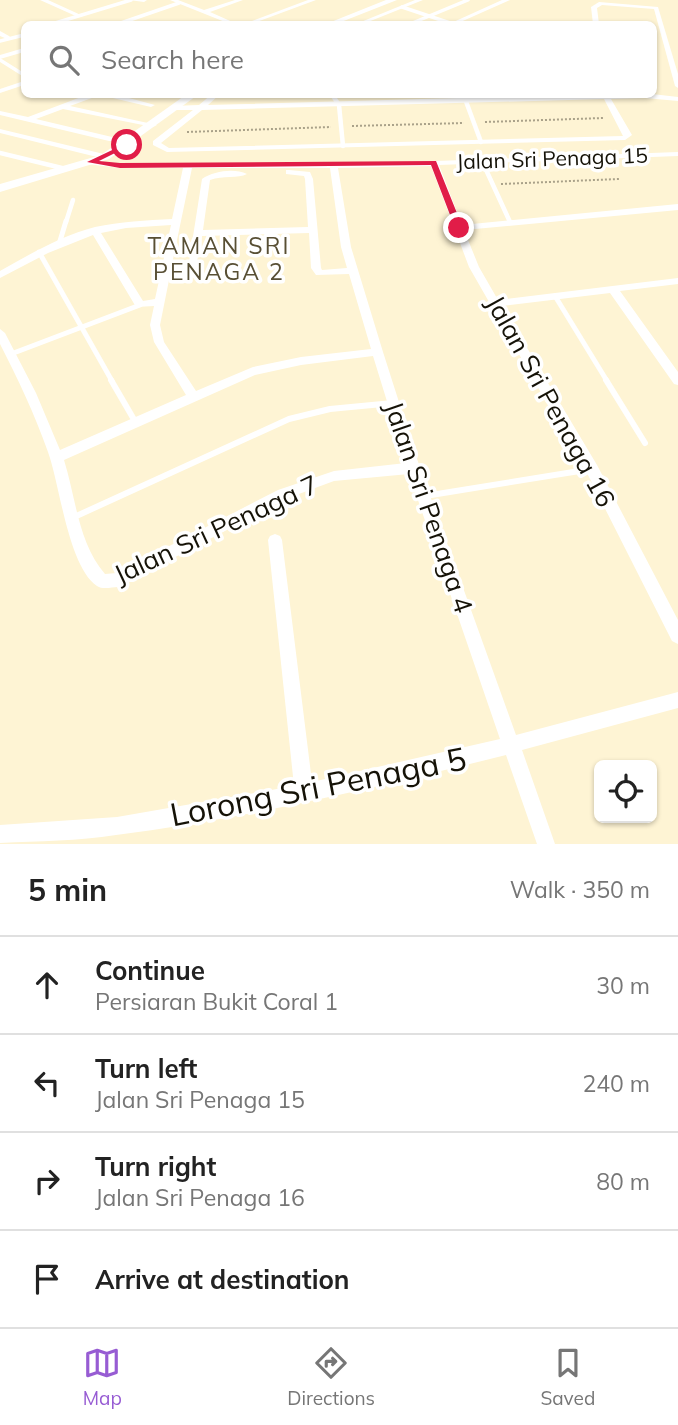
<!DOCTYPE html>
<html lang="en">
<head>
<meta charset="utf-8">
<style>
	:root { --surface:#fff; --page:#f2f2f2; --text:#222; --muted:#767676; --line:#e0e0e0; --accent:#975cd3 }
	body { margin:0; font-family:Mulish,sans-serif; background:var(--page); color:var(--text) }
	.controls { position:absolute; right:21px; bottom:21px; display:grid; overflow:hidden; border-radius:10px; box-shadow:0 2px 5px #0004 }
	.controls button { width:63px; height:63px; display:grid; place-items:center; padding:0; border:0; border-bottom:2px solid var(--line); background:var(--surface); color:var(--text); font:35px sans-serif }
	.stop { position:absolute; width:21px; height:21px; margin:-16px; border:5px solid #e11d48; border-radius:50%; background:#fff }
	.stop.end { background:#e11d48; border-color:#fff; box-shadow:0 2px 7px #0008 }
	.list { margin:0; padding:0; list-style:none }
	h2 { display:flex; justify-content:space-between; align-items:center; height:91px; margin:0; padding:0 28px; font-size:30px }
	h2 small { font-size:23px; font-weight:400; color:var(--muted) }
	.list li { display:grid; grid-template-columns:46px 1fr auto; gap:21px; align-items:center; box-sizing:border-box; height:98px; padding:0 28px; border-top:2px solid var(--line) }
	.list b { display:block; font-size:26px; white-space:nowrap }
	.list p { margin:0; font-size:23px; white-space:nowrap; color:var(--muted) }
	.list em { font-size:23px; font-style:normal; color:var(--muted) }
	.icon { flex:none; width:38px; height:38px; fill:none; stroke:currentColor; stroke-width:2; stroke-linecap:round; stroke-linejoin:round }
	.map { position:relative; flex:none; width:678px; height:844px; overflow:hidden }
	.search { position:absolute; background:var(--surface); box-shadow:0 2px 5px #0004; left:21px; right:21px; top:21px; height:77px; display:flex; align-items:center; gap:18px; box-sizing:border-box; padding:0 24px; border-radius:10px; color:var(--muted); font-size:26px }
	.sheet { height:483px; background:var(--surface) }
	nav { display:flex; justify-content:space-around; align-items:center; box-sizing:border-box; height:98px; border-top:2px solid var(--line); background:var(--surface); font-size:19px; color:var(--muted) }
	nav a { display:grid; justify-items:center; gap:4px }
	nav .on { color:var(--accent) }
	.map>svg:first-child { display:block }
	.lines { fill:none; stroke-linecap:round; stroke-linejoin:round }
	.path { stroke:#a9a189; stroke-width:2; stroke-dasharray:2 2; stroke-linecap:butt }
	.lane-far3 { stroke:#fff; stroke-width:3.5 }
	.lane-far2 { stroke:#fff; stroke-width:4.5 }
	.lane-far1 { stroke:#fff; stroke-width:5 }
	.lane { stroke:#fff; stroke-width:6 }
	.street { fill:#fff; fill-rule:evenodd }
	.secondary { fill:#fff; fill-rule:evenodd }
	.route { fill:#e11d48 }
	.labels { text-anchor:middle; dominant-baseline:central; stroke-width:7; stroke-linejoin:round; paint-order:stroke }
	.far-street-label { font-size:21px; fill:#151207; stroke:#fff }
	.far-neighbourhood-label { font-size:23px; letter-spacing:2px; fill:#584f34; stroke:#fff }
	.street-label { font-size:26px; fill:#151207; stroke:#fff }
	.near-street-label { font-size:32px; fill:#151207; stroke:#fff }
</style>
</head>
<body>
<div class="map">
<svg width="678" height="844" viewBox="0 0 678 844">
	<rect width="100%" height="100%" fill="#fef4d4"/>
	<g class="lines">
		<g class="path">
			<path d="M 485,122 L 604,118"/>
			<path d="M 352,126 L 464,123"/>
			<path d="M 187,132 L 331,127"/>
			<path d="M 501,184 L 619,179"/>
		</g>
		<g class="lane-far3">
			<path d="M 402,7 L 453,24"/>
			<path d="M 52,24 L 131,0"/>
			<path d="M 118,24 L 179,3"/>
			<path d="M 410,24 L 468,0"/>
			<path d="M 0,41 L 24,35"/>
			<path d="M 0,60 L 24,75"/>
			<path d="M 332,94 L 335,98"/>
			<path d="M 463,94 L 465,98"/>
		</g>
		<g class="lane-far2">
			<path d="M 333,96 L 339,105 L 343,146"/>
			<path d="M 464,96 L 481,142"/>
			<path d="M 0,153 L 66,169"/>
			<path d="M 482,161 L 510,222"/>
			<path d="M 66,222 L 73,200"/>
		</g>
		<g class="lane-far1">
			<path d="M 60,241 L 66,221"/>
			<path d="M 39,252 L 112,381"/>
			<path d="M 555,296 L 607,381"/>
			<path d="M 11,354 L 140,305"/>
		</g>
		<g class="lane">
			<path d="M 111,380 L 136,423"/>
			<path d="M 606,380 L 645,443"/>
			<path d="M 425,496 L 592,469"/>
			<path d="M 72,518 L 289,419 L 330,409 L 393,403"/>
		</g>
		<g class="street">
			<path d="M 40,0 L 48,0 L 83,16 L 78,17 Z"/>
			<path d="M 129,0 L 147,0 L 144,2 Z"/>
			<path d="M 170,0 L 178,0 L 204,10 L 235,0 L 243,0 L 210,12 L 237,24 L 230,24 Z"/>
			<path d="M 308,0 L 316,0 L 251,24 L 244,24 Z"/>
			<path d="M 415,0 L 423,0 L 363,24 L 356,24 Z"/>
			<path d="M 502,0 L 510,0 L 456,24 L 449,24 Z"/>
			<path d="M 599,2 L 658,7 L 678,74 L 678,88 L 675,86 L 654,9 L 602,5 L 597,8 L 599,24 L 593,24 L 591,7 Z"/>
			<path d="M 0,31 L 9,36 L 10,37 L 7,39 L 0,36 Z"/>
			<path d="M 24,48 L 24,52 L 0,59 L 0,55 Z"/>
			<path d="M 24,81 L 24,85 L 0,93 L 0,89 Z"/>
			<path d="M 89,94 L 114,94 L 155,105 L 151,107 L 100,95 L 70,106 L 157,125 L 153,127 L 63,109 L 36,119 L 112,137 L 112,141 L 109,141 L 0,115 L 0,111 L 28,117 Z"/>
			<path d="M 212,94 L 220,94 L 208,105 L 602,94 L 652,94 L 678,97 L 678,101 L 645,98 L 611,99 L 632,135 L 625,140 L 167,152 L 153,145 L 153,141 L 193,110 L 176,110 L 172,108 L 173,106 L 199,105 ZM 604,99 L 623,136 L 169,148 L 161,143 L 202,110 Z"/>
			<path d="M 0,129 L 108,155 L 109,157 L 105,159 L 0,133 Z"/>
			<path d="M 678,152 L 678,156 L 439,165 L 462,225 L 678,204 L 678,210 L 464,230 L 479,267 L 498,300 L 678,278 L 678,284 L 620,291 L 678,372 L 678,385 L 674,384 L 610,293 L 502,306 L 597,465 L 678,620 L 678,644 L 672,641 L 587,473 L 469,267 L 431,166 L 338,168 L 351,247 L 383,352 L 420,468 L 516,735 L 678,692 L 678,708 L 522,750 L 555,844 L 537,844 L 506,755 C 378,787 248,818 116,835 C 78,841 39,841 0,843 L 0,825 L 117,817 L 294,786 L 268,540 L 270,536 L 275,534 L 280,536 L 282,540 L 312,782 L 500,739 L 409,474 L 334,481 L 288,498 L 118,587 C 112,587 103,590 97,586 C 68,566 60,485 48,452 C 35,415 18,379 0,344 L 0,329 L 5,333 L 36,393 L 60,450 L 186,395 L 154,342 L 150,325 L 154,306 L 136,307 L 93,235 L 48,253 L 0,278 L 0,271 C 30,254 63,235 95,227 C 120,222 147,220 172,219 L 183,168 L 120,168 L 87,164 L 87,160 L 120,164 L 382,163 ZM 192,168 L 330,168 L 341,247 L 347,268 L 322,270 L 321,268 L 313,179 L 310,172 L 289,170 L 286,170 L 286,174 L 304,176 L 305,179 L 308,227 L 203,230 L 210,180 C 223,175 238,179 247,174 C 234,168 214,171 202,179 L 189,262 L 172,264 ZM 171,225 L 155,299 L 143,301 L 101,233 L 126,228 ZM 309,233 L 311,268 L 316,275 L 349,274 L 371,349 L 301,357 L 253,367 L 196,391 L 164,342 L 160,325 L 171,270 L 196,267 L 202,236 ZM 373,356 L 406,463 L 334,471 L 278,490 L 117,573 L 105,574 C 78,543 76,498 64,460 L 255,375 L 301,365 Z"/>
		</g>
		<g class="secondary">
			<path d="M 386,0 L 397,0 L 336,24 L 326,24 Z"/>
			<path d="M 187,94 L 199,94 L 109,159 L 0,192 L 0,184 L 101,155 Z"/>
		</g>
	</g>
	<path class="route" d="M 127,143 L 129,146 L 99,161 L 120,163 L 436,161 L 463,228 L 459,231 L 455,228 L 431,165 L 120,168 L 87,162 Z"/>
	<g class="labels">
		<g class="far-street-label">
			<text transform="translate(552 158) rotate(-2)">Jalan Sri Penaga 15</text>
		</g>
		<g class="far-neighbourhood-label">
			<text x="219" y="245">TAMAN SRI<tspan x="219" dy="26">PENAGA 2</tspan></text>
		</g>
		<g class="street-label">
			<text transform="translate(551 401) rotate(61)">Jalan Sri Penaga 16</text>
			<text transform="translate(429 507) rotate(71)">Jalan Sri Penaga 4</text>
			<text transform="translate(216 529) rotate(-25)">Jalan Sri Penaga 7</text>
		</g>
		<g class="near-street-label">
			<text transform="translate(318 786) rotate(-11)">Lorong Sri Penaga 5</text>
		</g>
	</g>
</svg>
<div class="controls">
<button><svg class="icon" aria-label="locate" viewBox="0 0 24 24"><circle cx="12" cy="12" r="6"/><path d="M12 2v4M12 18v4M2 12h4M18 12h4"/></svg></button>
</div>
<div class="stop" style="left:127px;top:145px"></div>
<div class="stop end" style="left:459px;top:228px"></div>
<div class="search"><svg class="icon" aria-label="search" viewBox="0 0 24 24"><circle cx="10" cy="10" r="6"/><path d="M15 15l6 6"/></svg>Search here</div>
</div>
<section class="sheet">
<h2>5 min<small>Walk · 350 m</small></h2>
<ul class="list">
<li><svg class="icon" aria-label="ahead" viewBox="0 0 24 24"><path d="M12 20V5M6 11l6-6 6 6"/></svg><div><b>Continue</b><p>Persiaran Bukit Coral 1</p></div><em>30 m</em></li>
<li><svg class="icon" aria-label="left" viewBox="0 0 24 24"><path d="M17 20v-9H6M10 6l-5 5 5 5"/></svg><div><b>Turn left</b><p>Jalan Sri Penaga 15</p></div><em>240 m</em></li>
<li><svg class="icon" aria-label="right" viewBox="0 0 24 24"><path d="M7 20v-9h11M14 6l5 5-5 5"/></svg><div><b>Turn right</b><p>Jalan Sri Penaga 16</p></div><em>80 m</em></li>
<li><svg class="icon" aria-label="arrive" viewBox="0 0 24 24"><path d="M6 21V4h12l-3 4 3 4H6"/></svg><div><b>Arrive at destination</b></div></li>
</ul>
</section>
<nav>
<a class="on"><svg class="icon" aria-label="map" viewBox="0 0 24 24"><path d="M3 6l6-2 6 2 6-2v14l-6 2-6-2-6 2zM9 4v14M15 6v14"/></svg>Map</a>
<a><svg class="icon" aria-label="directions" viewBox="0 0 24 24"><path d="M12 3l9 9-9 9-9-9zM9 14v-3h6M13 9l2 2-2 2"/></svg>Directions</a>
<a><svg class="icon" aria-label="saved" viewBox="0 0 24 24"><path d="M7 4h10v16l-5-4-5 4z"/></svg>Saved</a>
</nav>
</body>
</html>
